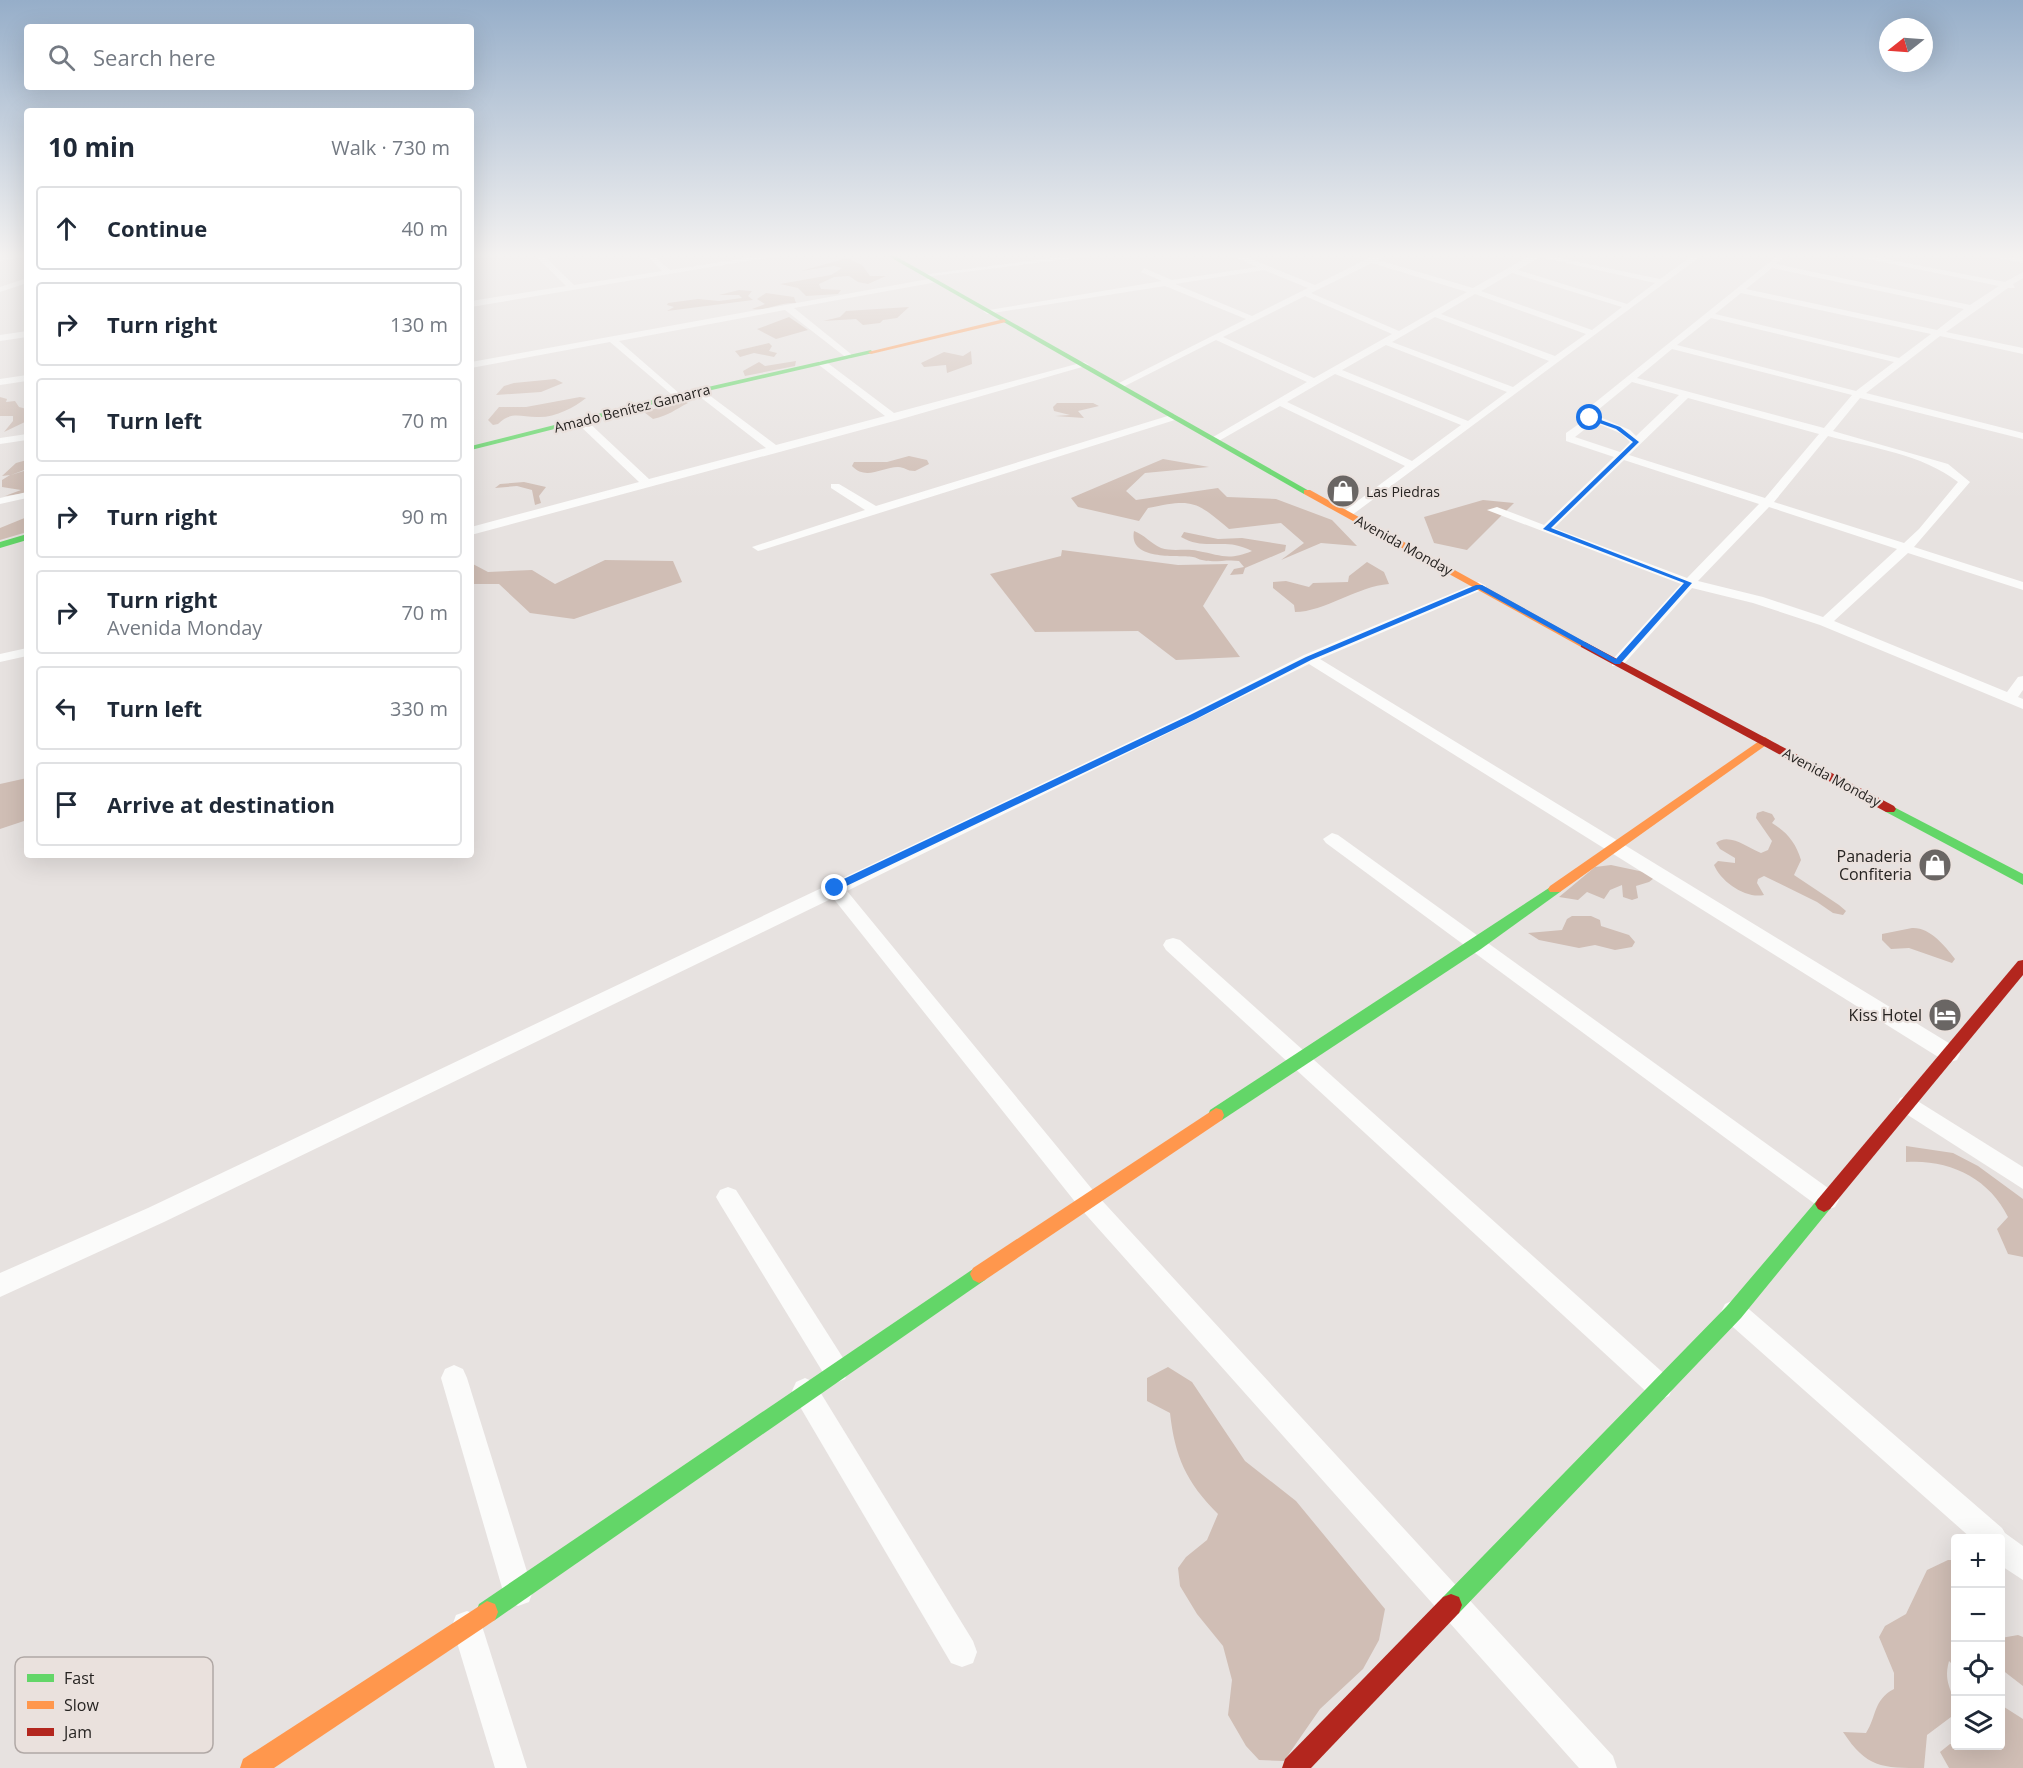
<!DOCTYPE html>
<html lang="en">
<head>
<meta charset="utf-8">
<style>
	:root { --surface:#fff; --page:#f2f2f3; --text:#1f2937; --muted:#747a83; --line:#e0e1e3 }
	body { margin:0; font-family:"Open Sans",sans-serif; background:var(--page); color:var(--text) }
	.controls { position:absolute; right:18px; bottom:18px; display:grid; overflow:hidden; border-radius:6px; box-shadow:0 6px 24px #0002 }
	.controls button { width:54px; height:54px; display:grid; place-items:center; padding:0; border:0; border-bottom:2px solid var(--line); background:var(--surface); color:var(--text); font:30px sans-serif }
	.compass { position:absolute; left:1879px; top:18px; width:54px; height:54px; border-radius:50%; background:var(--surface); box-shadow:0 6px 24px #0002; rotate:253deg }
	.stop { position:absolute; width:18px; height:18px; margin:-14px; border:4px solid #1a73e8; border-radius:50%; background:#fff }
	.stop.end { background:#1a73e8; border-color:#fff; box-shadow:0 2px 6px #0008 }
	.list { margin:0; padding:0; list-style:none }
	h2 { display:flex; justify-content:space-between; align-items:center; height:78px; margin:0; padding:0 24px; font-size:26px }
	h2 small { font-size:20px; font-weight:400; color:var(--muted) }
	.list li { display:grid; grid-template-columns:39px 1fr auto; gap:18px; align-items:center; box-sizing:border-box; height:84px; margin:0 12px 12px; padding:0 12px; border:2px solid var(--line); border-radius:6px }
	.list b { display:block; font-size:22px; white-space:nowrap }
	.list p { margin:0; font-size:20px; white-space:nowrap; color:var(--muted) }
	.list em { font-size:20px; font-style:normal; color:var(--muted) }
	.icon { flex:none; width:33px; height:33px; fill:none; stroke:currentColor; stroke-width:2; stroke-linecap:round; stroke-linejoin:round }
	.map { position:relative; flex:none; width:2023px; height:1768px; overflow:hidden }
	.search { position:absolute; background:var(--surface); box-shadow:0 6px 24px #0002; left:24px; top:24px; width:450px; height:66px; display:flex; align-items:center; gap:15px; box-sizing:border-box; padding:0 21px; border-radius:6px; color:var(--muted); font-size:22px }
	.panel { position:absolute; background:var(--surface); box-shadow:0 6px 24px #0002; left:24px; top:108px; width:450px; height:750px; border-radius:6px }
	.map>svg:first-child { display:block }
	.forest { fill:#d0beb5 }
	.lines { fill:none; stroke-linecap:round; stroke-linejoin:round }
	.street { fill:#fbfbfa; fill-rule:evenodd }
	.fast { fill:#63d668; fill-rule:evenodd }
	.slow { fill:#ff974d; fill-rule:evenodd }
	.jam { fill:#b3261e; fill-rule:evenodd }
	.route { fill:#1a73e8 }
	.labels { text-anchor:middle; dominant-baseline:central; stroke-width:4.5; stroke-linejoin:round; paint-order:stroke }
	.far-street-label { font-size:14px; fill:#272422; stroke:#eae1dd }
	.far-poi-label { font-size:14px; fill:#272422; stroke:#eae1dd; text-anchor:start }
	.poi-label { font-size:16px; fill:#272422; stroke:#eae1dd; text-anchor:end }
	.key { fill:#eae1dd; stroke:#b0a8a5; stroke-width:1.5 }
	.key-label { font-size:16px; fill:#272422 }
</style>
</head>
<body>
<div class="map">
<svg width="2023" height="1768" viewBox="0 0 2023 1768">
	<rect width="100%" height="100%" fill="#e7e2e0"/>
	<g class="forest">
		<path d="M 847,258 L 862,265 L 870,276 L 886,276 L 868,284 L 858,282 L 849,276 L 834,277 L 819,284 L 821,289 L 841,290 L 838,294 L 806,296 L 798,288 L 780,284 L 831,275 L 842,268 L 834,266 L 801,271 Z"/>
		<path d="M 739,290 L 752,291 L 748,296 L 753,300 L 667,311 L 674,307 L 667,305 L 668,303 L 698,299 L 719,301 L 742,298 L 739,295 L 719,295 Z"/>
		<path d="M 766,293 L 794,297 L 796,303 C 779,302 768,311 752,309 L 765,304 L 757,299 Z"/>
		<path d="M 909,307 L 897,318 L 883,320 L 880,323 L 863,325 L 856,319 L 823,321 L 840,317 L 846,311 Z"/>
		<path d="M 789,317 L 808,330 L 776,339 L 757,329 Z"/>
		<path d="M 769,343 L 772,346 L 769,351 L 777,353 L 774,357 L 754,353 L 740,357 L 735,351 Z"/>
		<path d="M 971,351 L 972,364 L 947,373 L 946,365 L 924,367 L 921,363 L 944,352 L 963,356 Z"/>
		<path d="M 796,361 L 795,366 L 745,376 L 743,371 L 759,362 L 765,366 Z"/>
		<path d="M 555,379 L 563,383 L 541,392 L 496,395 L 504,386 L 514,383 Z"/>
		<path d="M 0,397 L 7,399 L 6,402 L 15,401 L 19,407 L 27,409 L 27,421 L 4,432 L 13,421 L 13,416 L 0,416 Z"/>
		<path d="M 580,397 L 586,398 C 574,408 554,418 537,417 C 520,417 511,411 498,424 L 493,425 L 488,420 L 499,407 L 526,407 Z"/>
		<path d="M 683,400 L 688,403 C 674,410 670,415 653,419 L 644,412 Z"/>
		<path d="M 1057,403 L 1093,403 L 1099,406 L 1078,411 L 1084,418 L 1055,416 L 1070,415 L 1054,411 L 1053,407 Z"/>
		<path d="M 909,456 L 927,460 L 929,464 L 915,471 C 906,471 905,467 898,467 C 882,467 866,481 852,466 L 854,462 L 887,462 Z"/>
		<path d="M 1163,459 L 1209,467 L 1145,473 L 1126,491 L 1136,500 L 1218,488 L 1227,497 L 1276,499 L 1332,520 L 1357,546 L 1321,543 L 1281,560 L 1304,543 L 1281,523 L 1229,529 C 1195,500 1192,499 1148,508 L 1139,521 L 1078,507 L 1071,498 Z"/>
		<path d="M 27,460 L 27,469 L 11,475 L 27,470 L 27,493 L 5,496 L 21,490 L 2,487 L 2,480 L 10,475 L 2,476 L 16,463 Z"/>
		<path d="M 524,482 L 546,487 L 539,496 L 541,503 L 535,505 L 532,490 L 517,486 L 495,488 L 500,484 Z"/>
		<path d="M 1483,500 L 1514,503 L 1467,550 L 1434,543 L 1424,517 Z"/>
		<path d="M 27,517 L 27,532 L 0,540 L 0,528 Z"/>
		<path d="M 1134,531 C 1145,535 1150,543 1161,548 C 1173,552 1186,548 1198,551 C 1221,555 1228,561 1252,551 C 1224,536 1207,552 1181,537 L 1184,532 L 1218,539 L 1242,538 L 1286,545 L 1285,551 L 1245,568 L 1243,574 L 1230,575 L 1234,569 L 1244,567 L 1239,561 C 1227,559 1214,563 1202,560 C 1199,560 1196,557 1193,557 C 1177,555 1128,561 1134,531 Z"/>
		<path d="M 1062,550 L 1178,565 L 1228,564 L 1203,606 L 1240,657 L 1176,660 L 1138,631 L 1035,632 L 990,574 L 1061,556 Z"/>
		<path d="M 605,560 L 673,561 L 682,582 L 574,619 L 530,613 L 499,584 L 471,584 L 471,563 L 488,572 L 532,570 L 555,584 Z"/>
		<path d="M 1367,562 L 1384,572 L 1389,584 C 1358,586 1324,612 1295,612 L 1294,605 L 1273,588 L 1273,582 L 1286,581 L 1309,587 L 1313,583 L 1348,582 L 1349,576 Z"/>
		<path d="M 27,778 L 27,820 L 0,829 L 0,784 Z"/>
		<path d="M 1763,811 L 1772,814 L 1775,819 L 1772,823 C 1787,832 1796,843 1801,860 L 1794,875 L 1839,905 L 1846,911 L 1843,915 L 1833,913 L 1817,902 L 1764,876 L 1758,879 L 1757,883 L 1764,895 C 1746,899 1721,882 1714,865 L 1718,861 L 1735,863 L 1735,858 L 1720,849 L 1716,843 C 1729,832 1748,848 1761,853 L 1768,850 L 1772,841 L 1756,818 L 1757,813 Z"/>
		<path d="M 1611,865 L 1658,875 L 1649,882 L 1636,886 L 1638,898 L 1632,900 L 1623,897 L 1622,885 L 1610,890 L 1604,899 L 1587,892 L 1578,900 L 1559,897 L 1595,867 Z"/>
		<path d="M 1572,916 L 1591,916 L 1600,920 L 1601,926 L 1629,935 L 1635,942 L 1632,947 L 1615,950 L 1595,945 L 1579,948 L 1539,940 L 1528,933 L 1562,930 L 1567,919 Z"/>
		<path d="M 1912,928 C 1930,927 1945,946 1955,959 L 1952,963 L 1909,948 L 1891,949 L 1882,940 L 1882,934 Z"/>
		<path d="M 1906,1146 L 1953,1153 L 1978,1166 L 2023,1199 L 2023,1257 L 2008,1254 L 1997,1229 L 2008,1217 C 1989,1178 1949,1159 1906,1162 Z"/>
		<path d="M 1168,1367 L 1192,1382 L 1245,1461 L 1296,1501 L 1385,1609 L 1379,1640 L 1363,1669 L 1320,1709 L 1284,1761 L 1259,1760 L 1246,1746 L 1228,1715 L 1232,1680 L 1223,1646 L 1197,1614 L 1180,1586 L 1178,1568 L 1186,1557 L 1207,1540 L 1218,1514 C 1186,1482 1175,1457 1170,1413 L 1147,1401 L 1147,1378 Z"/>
		<path d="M 1948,1560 L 1955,1560 L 1956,1668 L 1949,1661 C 1942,1686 1956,1691 1955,1714 L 1927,1735 L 1924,1768 C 1881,1768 1867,1768 1843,1732 L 1866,1733 C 1877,1716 1873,1700 1894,1689 L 1894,1673 L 1879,1637 L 1885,1626 L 1906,1614 L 1927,1570 Z"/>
		<path d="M 2018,1635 L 2023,1637 L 2023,1686 L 2001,1669 L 2001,1638 Z"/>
		<path d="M 2001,1705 L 2023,1719 L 2023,1768 L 1949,1768 L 1940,1752 L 1950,1744 L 1967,1747 L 2000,1746 Z"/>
	</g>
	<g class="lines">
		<g class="street">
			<path d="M 21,253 L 27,253 L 27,256 L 0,261 L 0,257 Z"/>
			<path d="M 533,253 L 541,253 L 574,285 L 662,271 L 643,253 L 651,253 L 670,270 L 779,253 L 796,253 L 471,307 L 471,301 L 566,286 Z"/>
			<path d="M 1092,253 L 1114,253 L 925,277 L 921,275 Z"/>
			<path d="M 1226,253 L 1236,253 L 1315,285 L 1379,253 L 1389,253 L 1378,260 L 1473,288 L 1535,253 L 1660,279 L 1696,253 L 1705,253 L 1348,518 L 1342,514 L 1344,511 L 1405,466 L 1280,406 L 1217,442 L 1208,440 L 1307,382 L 1216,340 L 1123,387 L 1115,385 L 1246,319 L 1165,286 L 987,314 L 983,311 L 1162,281 L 1141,272 L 1144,268 L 1172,280 L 1257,267 ZM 1540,257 L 1655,283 L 1627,304 L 1518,270 ZM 1372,263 L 1467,292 L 1399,331 L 1311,293 ZM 1264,270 L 1308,288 L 1252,316 L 1175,284 ZM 1512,273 L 1622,307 L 1592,330 L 1481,291 ZM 1475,294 L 1586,334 L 1555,356 L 1441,314 ZM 1305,296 L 1392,334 L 1314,378 L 1223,337 ZM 1435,317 L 1549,361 L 1513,387 L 1392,342 ZM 1386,345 L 1507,392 L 1468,421 L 1342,370 ZM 1335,374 L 1461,425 L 1412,461 L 1287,402 Z"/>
			<path d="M 1781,253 L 1789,253 L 1776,264 L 1970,305 L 1999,286 L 1839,253 L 1854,253 L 2005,282 L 2023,272 L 2023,278 L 2013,284 L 2015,288 L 2008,288 L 1946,332 L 2023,348 L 2023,354 L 1940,336 L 1866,393 L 2023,433 L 2023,439 L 1860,398 L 1833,431 L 1948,464 L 1970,482 L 1914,547 L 2023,582 L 2023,590 L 1908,553 L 1834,621 L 2007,692 L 2018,677 L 2023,676 L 2023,690 L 2018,697 L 2023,699 L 2023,709 L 1820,625 L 1753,603 L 1692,588 L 1622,666 L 1612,666 L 1612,660 L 1681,584 L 1487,510 L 1497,507 L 1544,525 L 1614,457 L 1566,441 L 1566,433 L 1586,419 L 1581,415 L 1582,413 ZM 1772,268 L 1964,309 L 1937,330 L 1746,289 ZM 1741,293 L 1931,334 L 1899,358 L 1715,314 ZM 1711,318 L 1894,362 L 1856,391 L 1677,345 ZM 1672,349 L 1852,395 L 1824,428 L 1637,378 ZM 1632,382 L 1679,395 L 1636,436 L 1630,430 L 1593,414 ZM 1688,398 L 1819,434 L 1765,498 L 1629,455 ZM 1594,422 L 1622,434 L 1630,442 L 1620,452 L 1575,437 ZM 1828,436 C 1872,448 1922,454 1958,482 L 1919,529 L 1904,543 L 1774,502 ZM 1624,460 L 1759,504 L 1687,578 L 1554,528 ZM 1769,507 L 1897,549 L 1823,617 L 1763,597 L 1698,581 Z"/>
			<path d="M 1977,253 L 2023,259 L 2023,263 L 1981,255 Z"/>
			<path d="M 27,278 L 27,283 L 0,292 L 0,287 Z"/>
			<path d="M 934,278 L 937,282 L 794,308 L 851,354 L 851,358 L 848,359 L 785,310 L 619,341 L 680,394 L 680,398 L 677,399 L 610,342 L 471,368 L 471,362 Z"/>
			<path d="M 27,331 L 27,337 L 0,341 L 0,335 Z"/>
			<path d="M 819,361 L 825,361 L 894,413 L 1084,362 L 1089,365 L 898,420 L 471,535 L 471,527 L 639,482 L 577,423 L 577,419 L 585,419 L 649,479 L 766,448 L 695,393 L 695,389 L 701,389 L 776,445 L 885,416 L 819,365 Z"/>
			<path d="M 27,375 L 27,381 L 0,385 L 0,379 Z"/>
			<path d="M 1174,414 L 1179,417 L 1178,419 L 762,550 L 758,551 L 752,547 L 865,510 L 831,488 L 831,484 L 839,484 L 876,506 Z"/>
			<path d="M 27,434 L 27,440 L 0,444 L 0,438 Z"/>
			<path d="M 27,492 L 27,498 L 0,504 L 0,498 Z"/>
			<path d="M 1479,582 L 1486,586 L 1484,589 L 1320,659 L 1957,1048 L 1960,1054 L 1957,1060 L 1950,1062 L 1943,1060 L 1309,664 L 847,891 L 1096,1194 L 1613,1756 L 1617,1768 L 1579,1768 L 1080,1208 L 833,898 L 164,1222 L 0,1297 L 0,1273 L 148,1208 L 1188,714 L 1304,655 Z"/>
			<path d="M 27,648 L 27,656 L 0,662 L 0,654 Z"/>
			<path d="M 1332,833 L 1338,835 L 1835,1193 L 1839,1200 L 1835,1207 L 1827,1210 L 1819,1207 L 1326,843 L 1323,839 Z"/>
			<path d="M 1173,938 L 1180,940 L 1669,1378 L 1673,1387 L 1669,1396 L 1660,1400 L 1651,1396 L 1166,950 L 1163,945 L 1166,940 Z"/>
			<path d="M 1908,1095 L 2023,1167 L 2023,1189 L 1900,1110 L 1897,1104 L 1900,1098 Z"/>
			<path d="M 728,1187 L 736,1190 L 845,1361 L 849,1370 L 845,1379 L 836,1383 L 827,1379 L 720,1204 L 716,1197 L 720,1190 Z"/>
			<path d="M 1734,1300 L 1743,1304 L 2002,1528 L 2005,1533 L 2023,1546 L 2023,1580 L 2000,1565 L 2000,1538 L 1971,1538 L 1725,1320 L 1721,1312 L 1725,1304 Z"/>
			<path d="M 454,1365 L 463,1369 L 467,1378 L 533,1591 L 529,1602 L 518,1606 L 507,1602 L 503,1591 L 441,1378 L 445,1369 Z"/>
			<path d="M 805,1378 L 814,1382 L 973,1641 L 977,1652 L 973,1663 L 962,1667 L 951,1663 L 796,1400 L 792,1391 L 796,1382 Z"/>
			<path d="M 467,1611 L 478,1615 L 482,1626 L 527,1768 L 495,1768 L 452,1626 L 456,1615 Z"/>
		</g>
		<g class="fast">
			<path d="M 883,253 L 890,253 L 1311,492 L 1304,494 Z"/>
			<path d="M 871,350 L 873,353 L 677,398 L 471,450 L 471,446 L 677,394 Z"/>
			<path d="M 27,534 L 27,540 L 0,548 L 0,542 Z"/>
			<path d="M 1890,805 L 2023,874 L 2023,885 L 1886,812 L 1884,809 Z"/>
			<path d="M 1555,884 L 1560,886 L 1562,889 L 1560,892 L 1481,949 L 1222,1120 L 1216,1122 L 1210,1120 L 1208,1115 L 1210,1110 Z"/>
			<path d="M 1824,1196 L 1830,1199 L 1833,1204 L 1830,1209 L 1741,1318 L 1459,1613 L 1451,1616 L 1443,1613 L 1440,1605 L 1443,1597 L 1727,1306 L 1818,1199 Z"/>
			<path d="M 979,1265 L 985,1268 L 988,1274 L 985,1280 L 495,1620 L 487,1623 L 479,1620 L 476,1612 L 479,1604 Z"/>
		</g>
		<g class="slow">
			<path d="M 1004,319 L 1006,322 L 871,354 L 868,352 Z"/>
			<path d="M 1304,490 L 1310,490 L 1590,645 L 1589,647 L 1581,647 L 1304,494 Z"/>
			<path d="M 1765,737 L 1771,741 L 1769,743 L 1560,892 L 1550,892 L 1548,889 L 1550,886 Z"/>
			<path d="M 1216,1108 L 1222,1110 L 1224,1115 L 1222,1120 L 985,1280 L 979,1283 L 973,1280 L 970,1274 L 973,1268 Z"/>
			<path d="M 487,1601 L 495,1604 L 498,1612 L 495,1620 L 274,1768 L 240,1768 L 243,1759 Z"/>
		</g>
		<g class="jam">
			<path d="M 1585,642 L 1894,806 L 1896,809 L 1894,812 L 1886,812 L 1581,647 L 1581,643 Z"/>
			<path d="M 2023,960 L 2023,975 L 1830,1209 L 1824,1212 L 1818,1209 L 1815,1204 L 1818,1199 L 2018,961 Z"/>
			<path d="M 1451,1594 L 1459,1597 L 1462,1605 L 1459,1613 L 1311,1768 L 1282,1768 L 1285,1759 L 1443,1597 Z"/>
		</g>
	</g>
	<linearGradient id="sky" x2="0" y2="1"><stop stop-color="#96aec9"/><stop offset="0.51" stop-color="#f4f2f1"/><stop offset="1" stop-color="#f4f2f1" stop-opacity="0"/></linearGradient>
	<rect width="2023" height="500" fill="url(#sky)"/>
	<path class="route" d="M 1590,416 L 1620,427 L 1639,442 L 1551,528 L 1692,583 L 1620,664 L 1615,664 L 1479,589 L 1311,660 L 1196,719 L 838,890 L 831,890 L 831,885 L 1190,715 L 1306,657 L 1476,585 L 1482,585 L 1616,659 L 1684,583 L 1543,529 L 1633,442 L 1616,429 L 1588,419 Z"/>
	<defs>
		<symbol id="shop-disc" viewBox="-11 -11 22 22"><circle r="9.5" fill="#6a6664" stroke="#eae1dd"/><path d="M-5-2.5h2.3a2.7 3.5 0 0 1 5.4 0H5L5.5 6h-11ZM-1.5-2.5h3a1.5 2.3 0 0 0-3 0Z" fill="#fff"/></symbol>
		<symbol id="hotel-disc" viewBox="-11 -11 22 22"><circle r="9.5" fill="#6a6664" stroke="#eae1dd"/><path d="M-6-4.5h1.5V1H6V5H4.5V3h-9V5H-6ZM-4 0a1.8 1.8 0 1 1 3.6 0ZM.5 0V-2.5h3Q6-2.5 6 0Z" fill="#fff"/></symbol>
	</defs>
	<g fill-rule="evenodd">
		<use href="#shop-disc" x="1324" y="472" width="38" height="38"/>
		<use href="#shop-disc" x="1916" y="846" width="38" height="38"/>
		<use href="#hotel-disc" x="1926" y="996" width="38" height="38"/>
	</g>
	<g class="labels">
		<g class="far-street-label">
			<text transform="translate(632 408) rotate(-14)">Amado Benítez Gamarra</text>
			<text transform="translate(1404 545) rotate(29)">Avenida Monday</text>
			<text transform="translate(1832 777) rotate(28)">Avenida Monday</text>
		</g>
		<g class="far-poi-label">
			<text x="1366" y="491">Las Piedras</text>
		</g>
		<g class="poi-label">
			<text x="1912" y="856">Panaderia<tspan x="1912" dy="18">Confiteria</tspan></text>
			<text x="1922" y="1015">Kiss Hotel</text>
		</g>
	</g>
	<rect x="15" y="1657" width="198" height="96" rx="9" class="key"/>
	<rect x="27" y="1674" width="27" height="8" fill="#63d668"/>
	<rect x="27" y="1701" width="27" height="8" fill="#ff974d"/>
	<rect x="27" y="1728" width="27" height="8" fill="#b3261e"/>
	<g class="key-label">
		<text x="64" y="1684">Fast</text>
		<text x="64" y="1711">Slow</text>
		<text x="64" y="1738">Jam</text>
	</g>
</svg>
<div class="controls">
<button>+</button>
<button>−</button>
<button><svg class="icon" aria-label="locate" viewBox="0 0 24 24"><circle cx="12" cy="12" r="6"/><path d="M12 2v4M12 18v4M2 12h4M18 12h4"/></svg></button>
<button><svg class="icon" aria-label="layers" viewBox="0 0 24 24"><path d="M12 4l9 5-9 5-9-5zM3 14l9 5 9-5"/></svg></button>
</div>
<svg class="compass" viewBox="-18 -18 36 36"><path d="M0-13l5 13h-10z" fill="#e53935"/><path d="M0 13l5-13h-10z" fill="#747a83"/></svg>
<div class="stop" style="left:1590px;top:418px"></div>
<div class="stop end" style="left:835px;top:888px"></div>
<div class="search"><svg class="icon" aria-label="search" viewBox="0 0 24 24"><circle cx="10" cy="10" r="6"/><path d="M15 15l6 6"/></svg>Search here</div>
<section class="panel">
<h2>10 min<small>Walk · 730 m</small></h2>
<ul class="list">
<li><svg class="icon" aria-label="ahead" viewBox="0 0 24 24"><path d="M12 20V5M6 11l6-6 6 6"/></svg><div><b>Continue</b></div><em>40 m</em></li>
<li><svg class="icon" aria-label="right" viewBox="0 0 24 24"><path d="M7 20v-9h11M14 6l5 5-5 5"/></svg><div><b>Turn right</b></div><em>130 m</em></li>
<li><svg class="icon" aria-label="left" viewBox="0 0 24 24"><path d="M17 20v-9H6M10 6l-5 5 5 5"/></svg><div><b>Turn left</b></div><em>70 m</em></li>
<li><svg class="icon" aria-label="right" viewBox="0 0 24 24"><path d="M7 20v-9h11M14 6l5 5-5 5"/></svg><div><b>Turn right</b></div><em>90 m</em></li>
<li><svg class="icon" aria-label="right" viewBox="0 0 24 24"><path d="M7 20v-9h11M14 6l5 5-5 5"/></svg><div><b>Turn right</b><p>Avenida Monday</p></div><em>70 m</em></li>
<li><svg class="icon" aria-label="left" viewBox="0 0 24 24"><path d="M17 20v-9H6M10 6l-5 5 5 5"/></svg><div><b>Turn left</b></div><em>330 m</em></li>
<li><svg class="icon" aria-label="arrive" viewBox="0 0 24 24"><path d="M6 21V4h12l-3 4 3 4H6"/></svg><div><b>Arrive at destination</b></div></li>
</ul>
</section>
</div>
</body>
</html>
